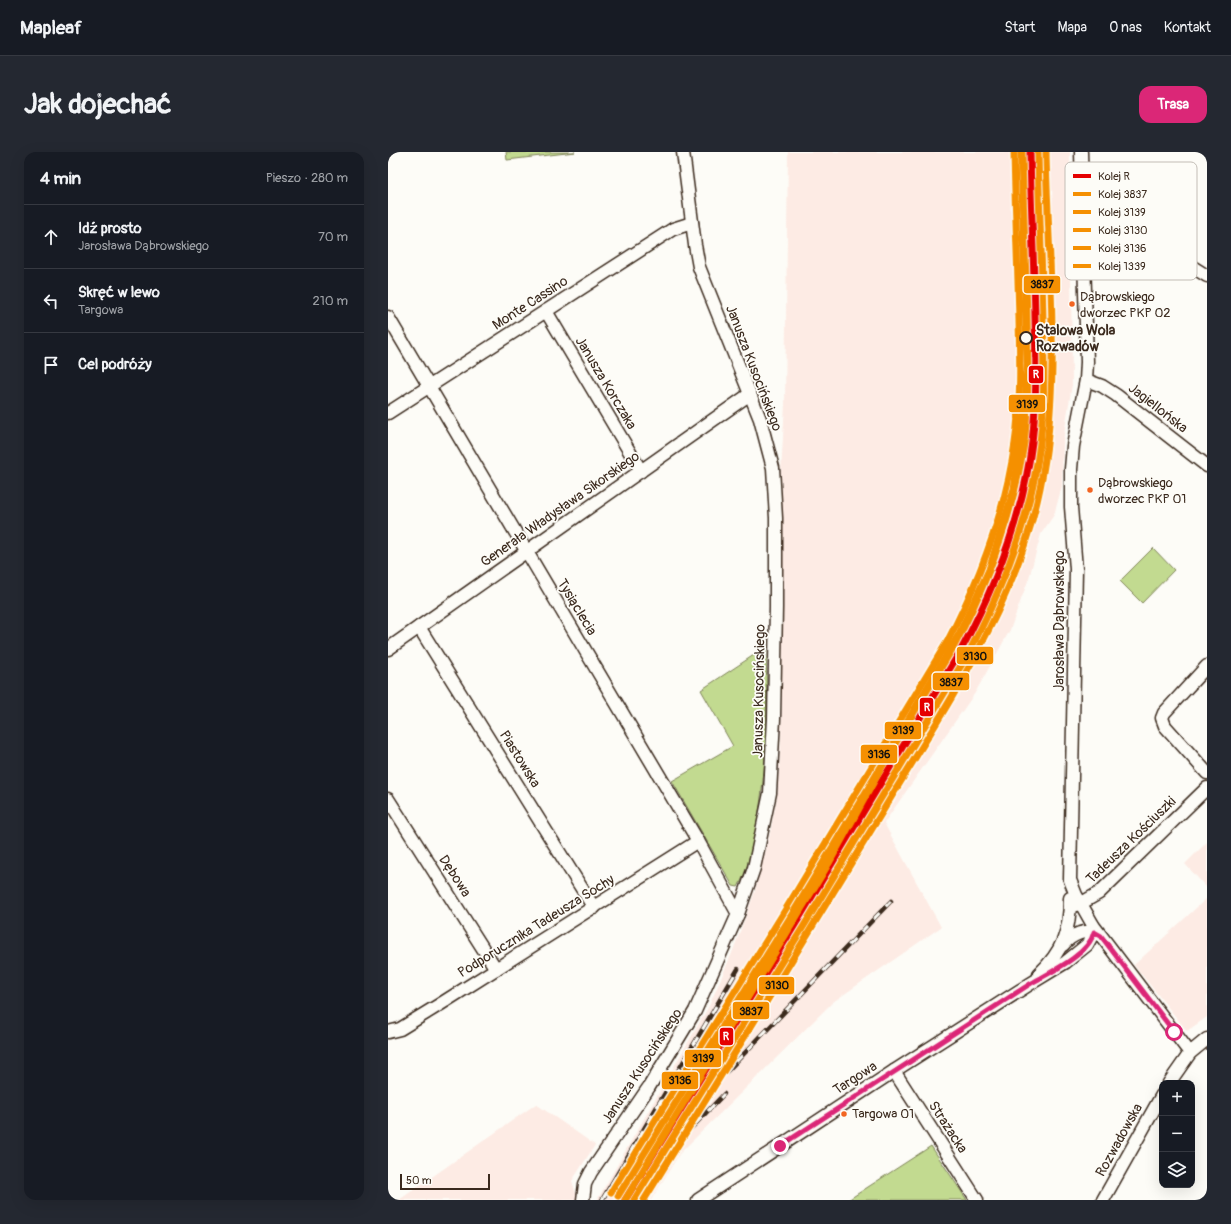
<!DOCTYPE html>
<html lang="pl">
<head>
<meta charset="utf-8">
<style>
	:root { --surface:#171b24; --page:#242831; --text:#f1f3f6; --muted:#9ea1a6; --line:#363941; --accent:#db2777 }
	body { margin:0; font-family:Pangolin,sans-serif; background:var(--page); color:var(--text) }
	.controls { position:absolute; right:12px; bottom:12px; display:grid; overflow:hidden; border-radius:8px; box-shadow:0 4px 16px #0002 }
	.controls button { width:36px; height:36px; display:grid; place-items:center; padding:0; border:0; border-bottom:1px solid var(--line); background:var(--surface); color:var(--text); font:20px sans-serif }
	.scale { position:absolute; left:12px; bottom:10px; width:90px; box-sizing:border-box; padding-left:4px; border:2px solid #3b2a1e; border-top:0; font-size:11px; line-height:14px; white-space:nowrap; color:#3b2a1e; -webkit-text-stroke:3px #fdfcf7; paint-order:stroke }
	.stop { position:absolute; width:12px; height:12px; margin:-9px; border:3px solid #db2777; border-radius:50%; background:#fff }
	.stop.end { background:#db2777; border-color:#fff; box-shadow:0 1px 4px #0008 }
	.list { margin:0; padding:0; list-style:none }
	h2 { display:flex; justify-content:space-between; align-items:center; height:52px; margin:0; padding:0 16px; font-size:17px }
	h2 small { font-size:13px; font-weight:400; color:var(--muted) }
	.list li { display:grid; grid-template-columns:26px 1fr auto; gap:12px; align-items:center; box-sizing:border-box; height:64px; padding:0 16px; border-top:1px solid var(--line) }
	.list b { display:block; font-size:15px; white-space:nowrap }
	.list p { margin:0; font-size:13px; white-space:nowrap; color:var(--muted) }
	.list em { font-size:13px; font-style:normal; color:var(--muted) }
	.icon { flex:none; width:22px; height:22px; fill:none; stroke:currentColor; stroke-width:2; stroke-linecap:round; stroke-linejoin:round }
	.map { position:relative; flex:none; width:819px; height:1048px; overflow:hidden; border-radius:12px }
	header { display:flex; align-items:center; gap:24px; box-sizing:border-box; height:56px; padding:0 20px; background:var(--surface); border-bottom:1px solid var(--line) }
	header strong { font-size:19px }
	nav { display:flex; gap:22px; margin-inline-start:auto; font-size:14px }
	.intro { display:flex; align-items:center; justify-content:space-between; box-sizing:border-box; height:96px; padding:0 24px }
	h1 { margin:0; font-size:28px }
	.button { padding:10px 18px; border-radius:12px; background:var(--accent); color:#fff; font-size:14px; font-weight:700 }
	main { display:flex; gap:24px; padding:0 24px }
	aside { flex:1; background:var(--surface); border-radius:12px; box-shadow:0 4px 16px #0002 }
	.map>svg:first-child { display:block }
	.built { fill:#fdebe4 }
	.green { fill:#c2da90; stroke:#7e8257 }
	.lines { fill:none; stroke-linecap:round; stroke-linejoin:round }
	.minor-casing { stroke:#3b2a1e; stroke-width:15 }
	.minor { stroke:#fdfcf7; stroke-width:12 }
	.rail-casing { stroke:#3b2a1e; stroke-width:4.5 }
	.rail { stroke:#fdfcf7; stroke-width:3; stroke-dasharray:9; stroke-linecap:butt }
	.rail-1-casing { stroke:#fdfcf7; stroke-width:10 }
	.rail-2-casing { stroke:#fdfcf7; stroke-width:10 }
	.rail-3-casing { stroke:#fdfcf7; stroke-width:10 }
	.rail-4-casing { stroke:#fdfcf7; stroke-width:10 }
	.rail-5-casing { stroke:#fdfcf7; stroke-width:10 }
	.rail-6-casing { stroke:#fdfcf7; stroke-width:10 }
	.rail-1 { stroke:#e50000; stroke-width:7 }
	.rail-2 { stroke:#f59002; stroke-width:7 }
	.rail-3 { stroke:#f59002; stroke-width:7 }
	.rail-4 { stroke:#f59002; stroke-width:7 }
	.rail-5 { stroke:#f59002; stroke-width:7 }
	.rail-6 { stroke:#f59002; stroke-width:7 }
	.route { stroke:#db2777; stroke-width:5 }
	.bus-dot { fill:#f26522; stroke:#fdfcf7; stroke-width:1.5 }
	.stop-dot { fill:#fdfcf7; stroke:#3b2a1e; stroke-width:2 }
	.labels { text-anchor:middle; dominant-baseline:central; stroke-width:3.5; stroke-linejoin:round; paint-order:stroke }
	.bus-label { font-size:13px; fill:#3b2a1e; stroke:#fdfcf7; text-anchor:start }
	.street-label { font-size:14px; fill:#3b2a1e; stroke:#fdfcf7 }
	.stop-label { font-size:14px; font-weight:bold; fill:#3b2a1e; stroke:#fdfcf7; text-anchor:start }
	.key { fill:#fdfcf7; stroke:#c3bdb6; stroke-width:1 }
	.key-label { font-size:11px; fill:#3b2a1e }
	.line-badge { stroke:#fdfcf7; stroke-width:1.5 }
	.badge-label { font-size:11px; text-anchor:middle; font-weight:bold; fill:#fff }
	.pale-badge-label { font-size:11px; text-anchor:middle; font-weight:bold; fill:#111 }
</style>
</head>
<body>
<header>
<strong>Mapleaf</strong>
<nav><a>Start</a><a>Mapa</a><a>O nas</a><a>Kontakt</a></nav>
</header>
<div class="intro"><h1>Jak dojechać</h1><a class="button">Trasa</a></div>
<main>
<aside>
<h2>4 min<small>Pieszo · 280 m</small></h2>
<ul class="list">
<li><svg class="icon" aria-label="ahead" viewBox="0 0 24 24"><path d="M12 20V5M6 11l6-6 6 6"/></svg><div><b>Idź prosto</b><p>Jarosława Dąbrowskiego</p></div><em>70 m</em></li>
<li><svg class="icon" aria-label="left" viewBox="0 0 24 24"><path d="M17 20v-9H6M10 6l-5 5 5 5"/></svg><div><b>Skręć w lewo</b><p>Targowa</p></div><em>210 m</em></li>
<li><svg class="icon" aria-label="arrive" viewBox="0 0 24 24"><path d="M6 21V4h12l-3 4 3 4H6"/></svg><div><b>Cel podróży</b></div></li>
</ul>
</aside>
<div class="map">
<svg width="819" height="1048" viewBox="0 0 819 1048">
	<rect width="100%" height="100%" fill="#fdfcf7"/>
	<filter id="ink" filterUnits="userSpaceOnUse"><feTurbulence type="fractalNoise" baseFrequency=".025" numOctaves="2"/><feDisplacementMap in="SourceGraphic" scale="8" xChannelSelector="R" yChannelSelector="G"/><feConvolveMatrix kernelMatrix="1 2 1 2 8 2 1 2 1" color-interpolation-filters="sRGB"/></filter>
	<g filter="url(#ink)">
		<g class="built">
			<path d="M 400,0 L 682,0 L 684,233 L 675,289 L 674,334 L 666,363 L 653,382 L 641,426 L 622,478 L 587,541 L 496,671 L 553,775 L 445,850 L 292,1001 L 263,1048 L 209,1048 L 321,854 L 344,801 L 366,742 L 381,686 L 389,645 L 393,589 L 395,446 L 393,319 L 397,252 Z"/>
			<path d="M 819,690 L 819,736 L 797,712 Z"/>
			<path d="M 819,746 L 819,865 L 799,879 L 746,813 Z"/>
			<path d="M 148,952 L 207,993 L 184,1029 L 190,1048 L 11,1048 Z"/>
		</g>
		<g class="green">
			<path d="M 118,0 L 187,0 L 119,8 Z"/>
			<path d="M 765,396 L 786,418 L 754,451 L 732,429 Z"/>
			<path d="M 378,495 C 379,560 380,621 366,686 C 362,702 359,720 350,735 L 345,734 L 284,629 L 345,594 L 313,538 Z"/>
			<path d="M 543,994 L 579,1048 L 460,1048 L 537,998 Z"/>
		</g>
		<g class="lines">
			<defs>
				<g id="minor">
					<path d="M 693,0 L 699,210 L 698,228 L 685,294 L 683,317 L 683,355 L 688,417 L 682,728 L 688,743 L 705,773 L 802,901"/>
					<path d="M 696,64 L 719,66 L 763,89 L 819,124"/>
					<path d="M 158,159 L 253,319"/>
					<path d="M 0,165 L 310,689 L 350,762"/>
					<path d="M 698,228 L 714,234 L 728,243 L 819,314"/>
					<path d="M 0,261 L 285,77 L 304,71"/>
					<path d="M 31,475 L 206,756"/>
					<path d="M 0,497 L 362,242"/>
					<path d="M 819,514 L 776,561 L 774,566 L 777,574 L 819,621"/>
					<path d="M 0,647 L 108,817"/>
					<path d="M 682,754 L 692,752 L 711,741 L 819,636"/>
					<path d="M 675,793 C 683,783 699,775 711,783"/>
					<path d="M 651,822 C 675,799 682,779 682,746"/>
					<path d="M 0,880 L 12,877 L 51,853 L 310,689"/>
					<path d="M 506,919 L 589,1048"/>
					<path d="M 781,931 L 802,901 L 819,887"/>
					<path d="M 195,1048 L 197,1032 L 203,1020 L 261,935 L 307,859 L 350,762 L 366,716 L 382,641 L 386,567 L 388,455 L 388,366 L 385,316 L 372,267 L 311,115 L 307,93 L 295,0"/>
					<path d="M 310,1048 L 506,919 L 642,832 L 678,810 L 699,793 L 705,782 L 705,773"/>
					<path d="M 715,1048 L 774,943"/>
				</g>
			</defs>
			<use href="#minor" class="minor-casing"/>
			<use href="#minor" class="minor"/>
			<defs>
				<g id="rail">
					<path d="M 323,936 L 503,749"/>
					<path d="M 295,985 L 336,942"/>
					<path d="M 214,1048 L 350,817"/>
					<path d="M 252,1048 L 457,707"/>
				</g>
			</defs>
			<use href="#rail" class="rail-casing"/>
			<use href="#rail" class="rail"/>
			<defs>
				<path id="rail-1" d="M 237,1048 L 410,768 L 573,498 C 608,433 635,364 644,290 C 649,249 648,208 647,166 C 646,111 643,55 642,0"/>
				<path id="rail-2" d="M 246,1048 L 417,772 L 580,502 C 615,436 643,366 652,291 C 657,250 656,208 655,167 C 654,111 651,56 650,0"/>
				<path id="rail-3" d="M 230,1044 L 403,764 L 566,494 C 600,430 625,363 636,291 C 641,251 640,210 639,170 C 638,113 635,57 634,0"/>
				<path id="rail-4" d="M 256,1048 C 335,920 415,791 493,662 C 555,558 627,457 652,336 C 674,229 660,109 658,0"/>
				<path id="rail-5" d="M 223,1040 L 396,760 L 559,490 C 592,427 617,362 627,291 C 633,251 632,210 631,170 C 630,113 627,57 626,0"/>
				<path id="rail-6" d="M 237,1048 L 441,711 L 513,580 L 571,482 L 601,418 L 626,337 L 637,261 L 639,212 L 633,0"/>
			</defs>
			<use href="#rail-1" class="rail-1-casing"/>
			<use href="#rail-2" class="rail-2-casing"/>
			<use href="#rail-3" class="rail-3-casing"/>
			<use href="#rail-4" class="rail-4-casing"/>
			<use href="#rail-5" class="rail-5-casing"/>
			<use href="#rail-6" class="rail-6-casing"/>
			<use href="#rail-1" class="rail-1"/>
			<use href="#rail-2" class="rail-2"/>
			<use href="#rail-3" class="rail-3"/>
			<use href="#rail-4" class="rail-4"/>
			<use href="#rail-5" class="rail-5"/>
			<use href="#rail-6" class="rail-6"/>
		</g>
	</g>
	<g class="lines" filter="url(#ink)">
		<path class="route" d="M 392,994 L 642,832 C 661,821 701,803 706,780 L 713,784 L 786,880"/>
	</g>
	<g class="bus-dot">
		<circle cx="684" cy="152" r="3.5"/>
		<circle cx="702" cy="338" r="3.5"/>
		<circle cx="456" cy="962" r="3.5"/>
	</g>
	<circle class="stop-dot" cx="638" cy="186" r="6"/>
	<g class="labels">
		<g class="bus-label">
			<text x="692" y="145">Dąbrowskiego<tspan x="692" dy="16">dworzec PKP 02</tspan></text>
			<text x="710" y="331">Dąbrowskiego<tspan x="710" dy="16">dworzec PKP 01</tspan></text>
			<text x="464" y="962">Targowa 01</text>
		</g>
		<g class="street-label">
			<text transform="translate(142 151) rotate(-33)">Monte Cassino</text>
			<text transform="translate(366 216) rotate(69)">Janusza Kusocińskiego</text>
			<text transform="translate(218 231) rotate(59)">Janusza Korczaka</text>
			<text transform="translate(770 256) rotate(38)">Jagiellońska</text>
			<text transform="translate(172 357) rotate(-35)">Generała Władysława Sikorskiego</text>
			<text transform="translate(189 455) rotate(59)">Tysiąclecia</text>
			<text transform="translate(671 469) rotate(-90)">Jarosława Dąbrowskiego</text>
			<text transform="translate(371 539) rotate(-89)">Janusza Kusocińskiego</text>
			<text transform="translate(132 607) rotate(58)">Piastowska</text>
			<text transform="translate(743 688) rotate(-44)">Tadeusza Kościuszki</text>
			<text transform="translate(67 724) rotate(57)">Dębowa</text>
			<text transform="translate(148 774) rotate(-32)">Podporucznika Tadeusza Sochy</text>
			<text transform="translate(254 914) rotate(-57)">Janusza Kusocińskiego</text>
			<text transform="translate(467 926) rotate(-33)">Targowa</text>
			<text transform="translate(560 975) rotate(57)">Strażacka</text>
			<text transform="translate(731 988) rotate(-61)">Rozwadowska</text>
		</g>
		<g class="stop-label">
			<text x="648" y="178">Stalowa Wola<tspan x="648" dy="16">Rozwadów</tspan></text>
		</g>
	</g>
	<rect x="677" y="10" width="132" height="118" rx="6" class="key"/>
	<rect x="685" y="22" width="18" height="4" fill="#e50000"/>
	<rect x="685" y="40" width="18" height="4" fill="#f59002"/>
	<rect x="685" y="58" width="18" height="4" fill="#f59002"/>
	<rect x="685" y="76" width="18" height="4" fill="#f59002"/>
	<rect x="685" y="94" width="18" height="4" fill="#f59002"/>
	<rect x="685" y="112" width="18" height="4" fill="#f59002"/>
	<g class="key-label">
		<text x="710" y="28">Kolej R</text>
		<text x="710" y="46">Kolej 3837</text>
		<text x="710" y="64">Kolej 3139</text>
		<text x="710" y="82">Kolej 3130</text>
		<text x="710" y="100">Kolej 3136</text>
		<text x="710" y="118">Kolej 1339</text>
	</g>
	<g class="line-badge">
		<rect x="635" y="123" width="38" height="19" rx="4" fill="#f59002"/>
		<rect x="640" y="213" width="16" height="19" rx="4" fill="#e50000"/>
		<rect x="620" y="242" width="38" height="19" rx="4" fill="#f59002"/>
		<rect x="568" y="494" width="38" height="19" rx="4" fill="#f59002"/>
		<rect x="544" y="520" width="38" height="19" rx="4" fill="#f59002"/>
		<rect x="531" y="545" width="15" height="20" rx="4" fill="#e50000"/>
		<rect x="496" y="569" width="38" height="19" rx="4" fill="#f59002"/>
		<rect x="472" y="592" width="38" height="20" rx="4" fill="#f59002"/>
		<rect x="370" y="824" width="37" height="19" rx="4" fill="#f59002"/>
		<rect x="344" y="849" width="38" height="19" rx="4" fill="#f59002"/>
		<rect x="331" y="875" width="15" height="19" rx="4" fill="#e50000"/>
		<rect x="296" y="897" width="38" height="19" rx="4" fill="#f59002"/>
		<rect x="273" y="919" width="38" height="19" rx="4" fill="#f59002"/>
	</g>
	<g class="badge-label">
		<text x="648" y="226">R</text>
		<text x="539" y="559">R</text>
		<text x="338" y="888">R</text>
	</g>
	<g class="pale-badge-label">
		<text x="654" y="136">3837</text>
		<text x="639" y="256">3139</text>
		<text x="587" y="508">3130</text>
		<text x="563" y="534">3837</text>
		<text x="515" y="582">3139</text>
		<text x="491" y="606">3136</text>
		<text x="389" y="837">3130</text>
		<text x="363" y="863">3837</text>
		<text x="315" y="910">3139</text>
		<text x="292" y="932">3136</text>
	</g>
</svg>
<div class="controls">
<button>+</button>
<button>−</button>
<button><svg class="icon" aria-label="layers" viewBox="0 0 24 24"><path d="M12 4l9 5-9 5-9-5zM3 14l9 5 9-5"/></svg></button>
</div>
<div class="scale">50 m</div>
<div class="stop" style="left:786px;top:880px"></div>
<div class="stop end" style="left:392px;top:994px"></div>
</div>
</main>
</body>
</html>
